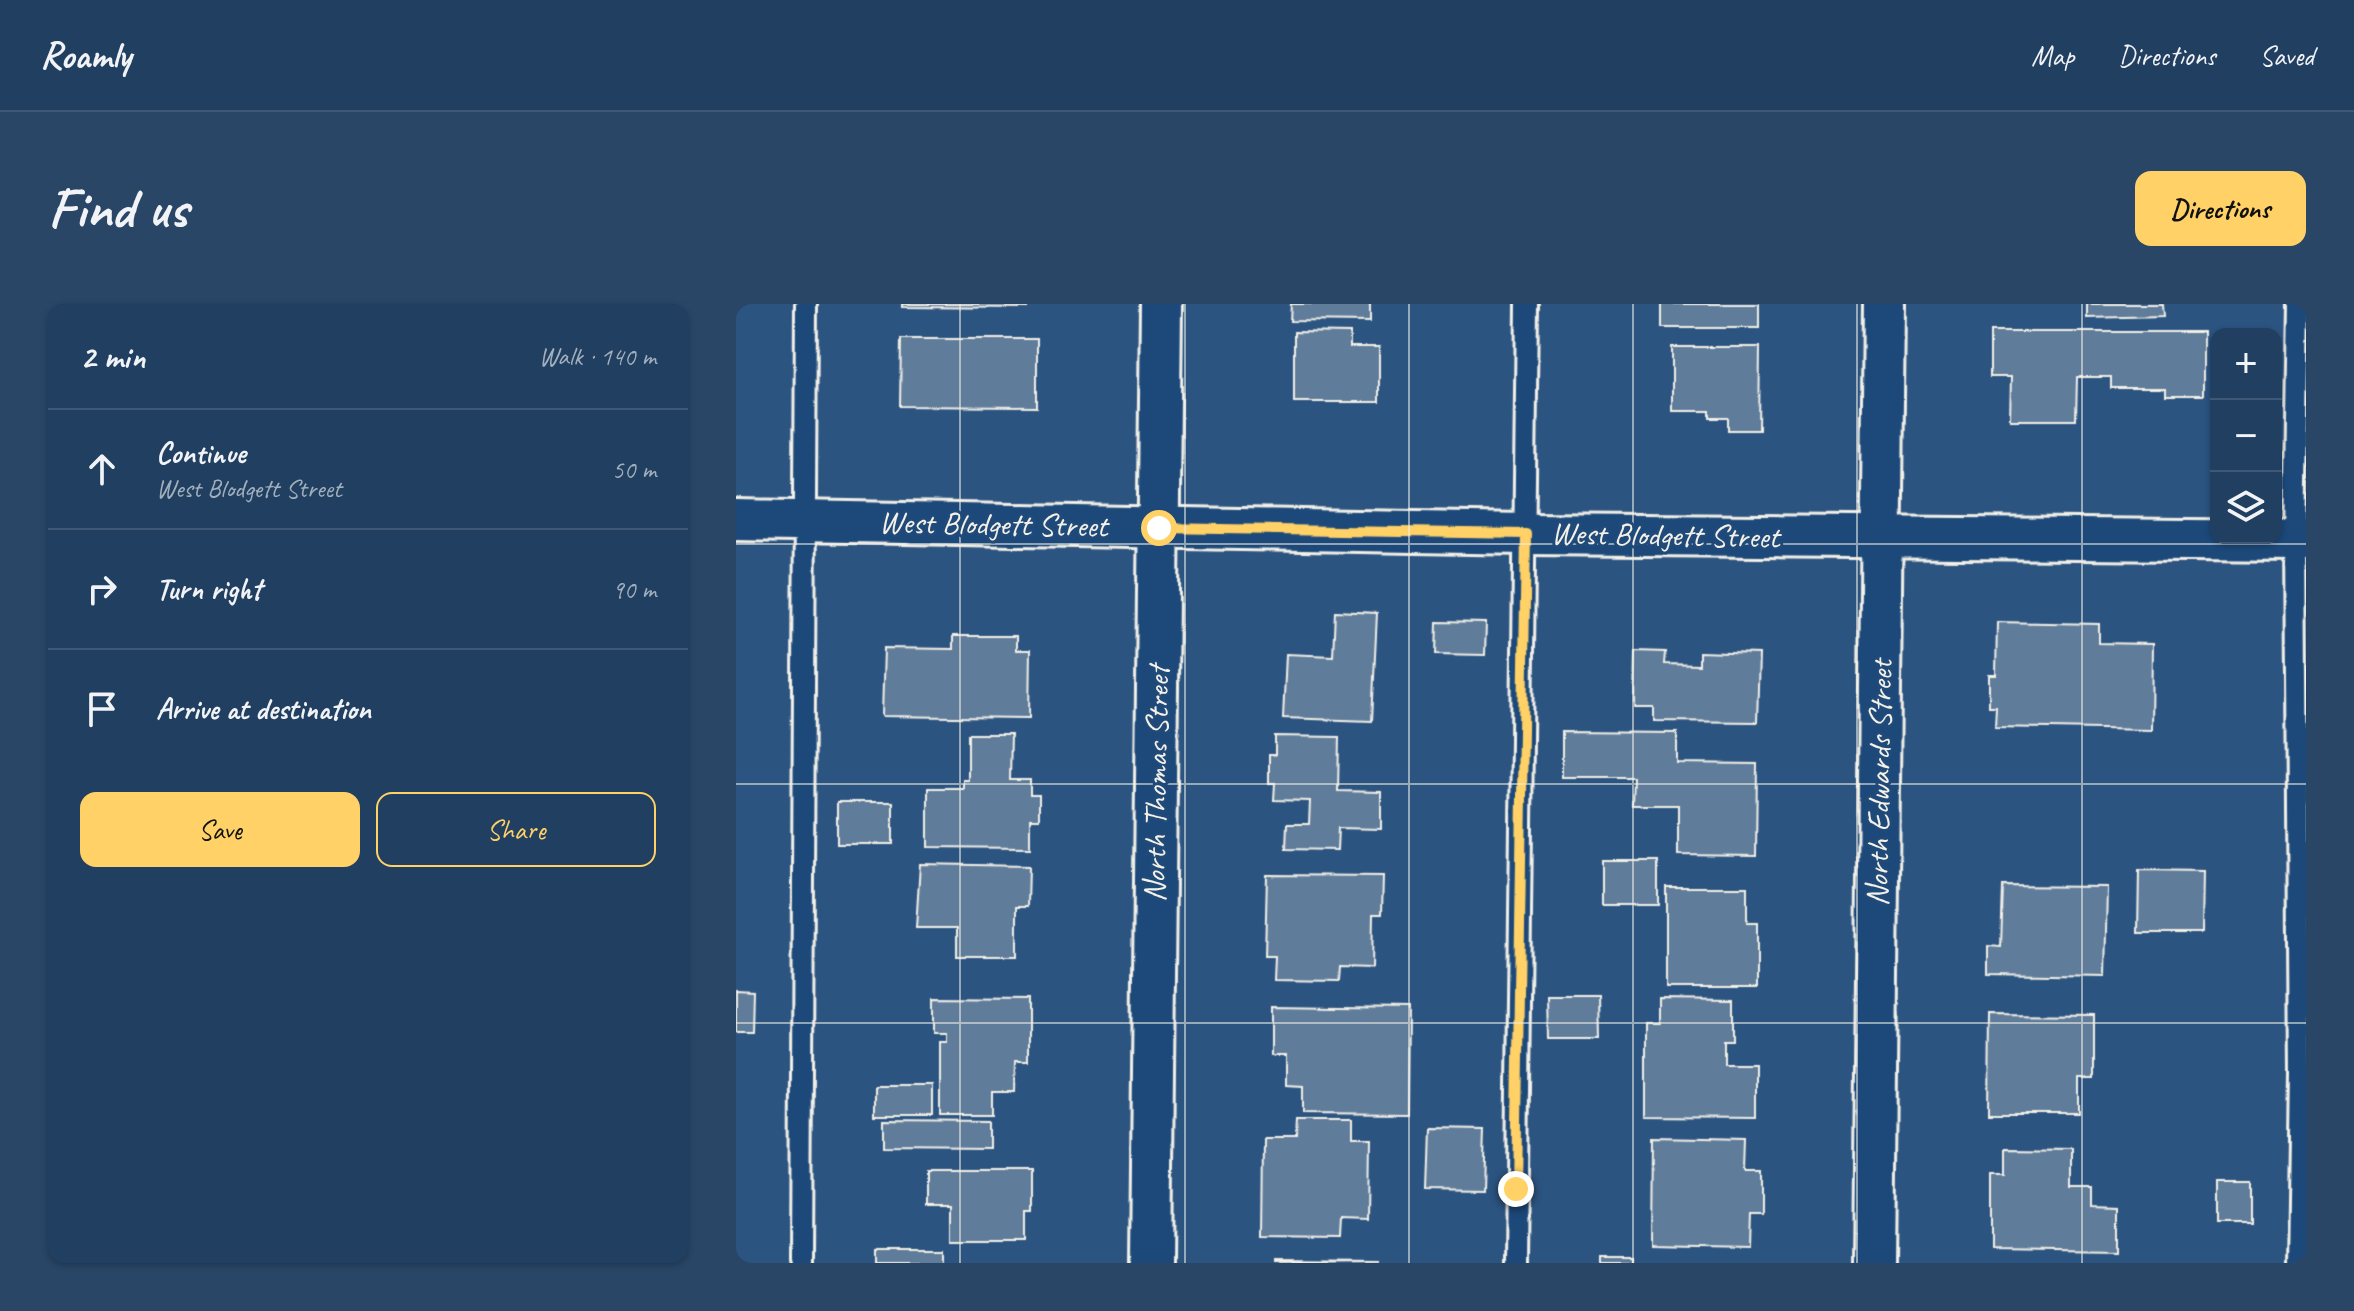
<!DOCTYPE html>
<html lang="en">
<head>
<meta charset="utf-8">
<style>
	:root { --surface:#213f61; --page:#294667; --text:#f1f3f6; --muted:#a2afbd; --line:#3e5876; --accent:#ffd166 }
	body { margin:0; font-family:Caveat,sans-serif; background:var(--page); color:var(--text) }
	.controls { position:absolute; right:24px; top:24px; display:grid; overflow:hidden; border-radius:16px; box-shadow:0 2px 6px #0004 }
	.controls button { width:72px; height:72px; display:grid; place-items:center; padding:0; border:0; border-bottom:2px solid var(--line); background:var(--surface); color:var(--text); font:40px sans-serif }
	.stop { position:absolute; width:24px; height:24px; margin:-18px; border:6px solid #ffd166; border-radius:50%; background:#fff }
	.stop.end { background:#ffd166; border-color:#fff; box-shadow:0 2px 8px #0008 }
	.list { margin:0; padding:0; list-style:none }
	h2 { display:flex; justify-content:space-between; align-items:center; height:104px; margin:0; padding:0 32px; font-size:34px }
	h2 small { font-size:26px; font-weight:400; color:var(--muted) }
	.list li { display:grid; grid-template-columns:52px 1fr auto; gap:24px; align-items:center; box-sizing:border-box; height:120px; padding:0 32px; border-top:2px solid var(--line) }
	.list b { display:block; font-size:30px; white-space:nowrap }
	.list p { margin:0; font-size:26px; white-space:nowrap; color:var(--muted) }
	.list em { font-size:26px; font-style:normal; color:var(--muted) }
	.actions { display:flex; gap:16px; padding:24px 32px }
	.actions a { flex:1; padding:18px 0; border:2px solid var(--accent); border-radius:16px; text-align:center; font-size:28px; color:var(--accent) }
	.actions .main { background:var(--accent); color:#111 }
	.icon { flex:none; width:44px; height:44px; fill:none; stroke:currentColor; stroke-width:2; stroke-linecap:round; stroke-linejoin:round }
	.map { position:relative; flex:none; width:1570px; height:959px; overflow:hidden; border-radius:16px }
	header { display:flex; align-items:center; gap:48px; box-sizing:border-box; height:112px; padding:0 40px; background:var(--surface); border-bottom:2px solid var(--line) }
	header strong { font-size:38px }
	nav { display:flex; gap:44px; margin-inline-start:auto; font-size:28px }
	.intro { display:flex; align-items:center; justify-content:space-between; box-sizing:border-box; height:192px; padding:0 48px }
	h1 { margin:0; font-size:56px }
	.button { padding:20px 36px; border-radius:16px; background:var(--accent); color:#111; font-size:28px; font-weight:700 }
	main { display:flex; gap:48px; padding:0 48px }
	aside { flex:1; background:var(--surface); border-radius:16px; box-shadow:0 2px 6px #0004 }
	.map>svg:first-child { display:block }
	.building { fill:#5e7b9a; stroke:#f4f1e8; stroke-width:2 }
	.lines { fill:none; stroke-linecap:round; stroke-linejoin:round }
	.service-casing { stroke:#f4f1e8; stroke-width:26 }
	.minor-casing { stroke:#f4f1e8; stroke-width:46 }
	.service { stroke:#1f4a7a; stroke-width:20 }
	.minor { stroke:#1f4a7a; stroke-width:40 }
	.route { stroke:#ffd166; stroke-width:10 }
	.grid { fill:none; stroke:#f4f1e8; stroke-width:2; stroke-opacity:0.55 }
	.labels { text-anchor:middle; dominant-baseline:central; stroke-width:6; stroke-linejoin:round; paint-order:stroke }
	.street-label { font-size:32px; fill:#f4f1e8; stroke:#1f4a7a }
</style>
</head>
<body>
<header>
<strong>Roamly</strong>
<nav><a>Map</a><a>Directions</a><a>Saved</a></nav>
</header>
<div class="intro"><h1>Find us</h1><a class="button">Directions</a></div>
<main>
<aside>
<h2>2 min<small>Walk · 140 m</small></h2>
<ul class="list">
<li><svg class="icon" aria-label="ahead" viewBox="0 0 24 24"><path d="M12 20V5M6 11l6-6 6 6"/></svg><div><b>Continue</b><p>West Blodgett Street</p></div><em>50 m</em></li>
<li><svg class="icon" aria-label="right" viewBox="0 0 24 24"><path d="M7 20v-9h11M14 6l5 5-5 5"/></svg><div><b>Turn right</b></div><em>90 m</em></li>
<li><svg class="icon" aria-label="arrive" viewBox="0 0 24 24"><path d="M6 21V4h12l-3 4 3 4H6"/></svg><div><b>Arrive at destination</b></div></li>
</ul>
<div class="actions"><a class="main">Save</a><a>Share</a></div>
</aside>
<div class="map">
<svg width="1570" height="959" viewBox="0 0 1570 959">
	<rect width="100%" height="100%" fill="#2c5481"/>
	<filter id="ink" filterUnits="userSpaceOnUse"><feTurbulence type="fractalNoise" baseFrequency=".0125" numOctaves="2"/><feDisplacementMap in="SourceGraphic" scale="16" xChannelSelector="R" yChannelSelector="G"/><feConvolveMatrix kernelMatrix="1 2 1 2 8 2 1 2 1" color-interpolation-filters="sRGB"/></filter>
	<g filter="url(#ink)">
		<g class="building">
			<path d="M 166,0 L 292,0 L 292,4 L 166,3 Z"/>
			<path d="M 555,0 L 634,0 L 634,18 L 554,17 Z"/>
			<rect x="926" y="0" width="97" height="24"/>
			<path d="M 1351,0 L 1426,0 L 1427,12 L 1351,14 Z"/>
			<path d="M 558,28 L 614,29 L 614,43 L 643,43 L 643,98 L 558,98 Z"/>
			<path d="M 1254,28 L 1467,28 L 1467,91 L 1429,91 L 1429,84 L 1375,84 L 1375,73 L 1341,73 L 1340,116 L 1274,116 L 1275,73 L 1254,73 Z"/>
			<path d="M 165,35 L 301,35 L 301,103 L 164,102 Z"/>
			<path d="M 936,43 L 1024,43 L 1023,126 L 992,126 L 992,114 L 974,114 L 974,107 L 936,107 Z"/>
			<path d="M 599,307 L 641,309 L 636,417 L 547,414 L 550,350 L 597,352 Z"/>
			<path d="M 701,318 L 750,319 L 749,351 L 700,350 Z"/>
			<path d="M 1261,318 L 1363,320 L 1363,339 L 1416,340 L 1415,426 L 1259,423 L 1260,402 L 1253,402 L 1253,371 L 1260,371 Z"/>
			<path d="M 217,332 L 280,332 L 280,346 L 294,346 L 293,414 L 146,412 L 148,344 L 217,345 Z"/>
			<path d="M 900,347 L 929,348 L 928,360 L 963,361 L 963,348 L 1023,350 L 1021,418 L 918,417 L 918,404 L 899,404 Z"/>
			<path d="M 826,428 L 941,429 L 941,459 L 1021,460 L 1020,552 L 942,551 L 942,501 L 896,501 L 897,473 L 826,473 Z"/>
			<path d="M 232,430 L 275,430 L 274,476 L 294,476 L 294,491 L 303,491 L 303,515 L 294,515 L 294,544 L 192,543 L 192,484 L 227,484 L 227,476 L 232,476 Z"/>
			<path d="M 539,432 L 603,433 L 602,487 L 645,488 L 645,525 L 602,524 L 601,546 L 550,545 L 551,520 L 573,520 L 574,497 L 538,496 L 539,479 L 533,479 L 533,451 L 539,451 Z"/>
			<rect x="101" y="498" width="56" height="42"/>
			<rect x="866" y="557" width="56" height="44"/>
			<path d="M 184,560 L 293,562 L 292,602 L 281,602 L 281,652 L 221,652 L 221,624 L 180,624 Z"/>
			<path d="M 1403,566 L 1467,567 L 1466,629 L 1402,629 Z"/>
			<path d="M 531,571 L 647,572 L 646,610 L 637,610 L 636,664 L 604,663 L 603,677 L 538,676 L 539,652 L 529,652 Z"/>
			<path d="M 1267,582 L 1371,583 L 1369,672 L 1252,670 L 1252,642 L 1265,643 Z"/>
			<path d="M 930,583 L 1011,583 L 1011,619 L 1021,619 L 1021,684 L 930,684 Z"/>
			<path d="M 0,686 L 17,687 L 16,728 L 0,728 Z"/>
			<path d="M 811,691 L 862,691 L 863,735 L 812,735 Z"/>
			<path d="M 198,694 L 292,695 L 292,758 L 279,758 L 278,788 L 256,788 L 256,811 L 204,811 L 204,738 L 211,738 L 211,729 L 198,729 Z"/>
			<path d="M 924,695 L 997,696 L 997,736 L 988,736 L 988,760 L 1019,760 L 1019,814 L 910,813 L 910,719 L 924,719 Z"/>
			<path d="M 535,703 L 672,705 L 671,810 L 567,809 L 567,782 L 550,781 L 550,752 L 535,752 Z"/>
			<path d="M 1254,710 L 1358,711 L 1358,775 L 1343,775 L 1343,809 L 1253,809 Z"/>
			<rect x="138" y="781" width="58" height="30"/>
			<path d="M 148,816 L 252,817 L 252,845 L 148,844 Z"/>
			<path d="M 560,816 L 615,816 L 615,837 L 633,837 L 632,915 L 605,914 L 604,934 L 526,933 L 527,836 L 559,836 Z"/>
			<path d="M 691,824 L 749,825 L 747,886 L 689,885 Z"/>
			<path d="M 918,834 L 1010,836 L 1009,867 L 1025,867 L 1025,910 L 1013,910 L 1012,943 L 917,941 Z"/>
			<path d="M 1269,844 L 1335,845 L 1335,883 L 1356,883 L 1356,900 L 1383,901 L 1383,947 L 1254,945 L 1254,871 L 1269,871 Z"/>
			<path d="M 190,867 L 296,867 L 296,907 L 290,907 L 290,936 L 217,936 L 217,900 L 190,900 Z"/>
			<rect x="1481" y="878" width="33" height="42"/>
			<rect x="141" y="945" width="67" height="14"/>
			<rect x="866" y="953" width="29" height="6"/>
			<path d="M 540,957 L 643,958 L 540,959 Z"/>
		</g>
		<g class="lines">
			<defs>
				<g id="service">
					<path d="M 65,959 L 70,0"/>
					<path d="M 780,959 L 791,0"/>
					<path d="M 1561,959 L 1564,769 L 1560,237 L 1564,0"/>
				</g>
				<g id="minor">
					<path d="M 0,216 L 790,230 L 1570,237"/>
					<path d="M 415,959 L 425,0"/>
					<path d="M 1138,959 L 1148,0"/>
				</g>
			</defs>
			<use href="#service" class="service-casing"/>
			<use href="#minor" class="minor-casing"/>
			<use href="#service" class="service"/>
			<use href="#minor" class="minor"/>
		</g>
	</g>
	<g class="lines" filter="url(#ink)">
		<path class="route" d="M 423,224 L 790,230 L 780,885"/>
	</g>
	<path class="grid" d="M 224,0 L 224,959M 449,0 L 449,959M 673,0 L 673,959M 897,0 L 897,959M 1121,0 L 1121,959M 1346,0 L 1346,959M 0,240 L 1570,240M 0,480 L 1570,480M 0,719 L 1570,719"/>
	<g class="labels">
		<g class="street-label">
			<text transform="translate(257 220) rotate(1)">West Blodgett Street</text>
			<text transform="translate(929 231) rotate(1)">West Blodgett Street</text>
			<text transform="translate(1143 479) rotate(-89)">North Edwards Street</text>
			<text transform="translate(420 480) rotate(-89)">North Thomas Street</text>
		</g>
	</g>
</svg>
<div class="controls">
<button>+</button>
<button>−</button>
<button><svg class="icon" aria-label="layers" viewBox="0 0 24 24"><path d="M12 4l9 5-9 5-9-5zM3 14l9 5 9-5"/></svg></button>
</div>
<div class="stop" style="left:423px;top:224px"></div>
<div class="stop end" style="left:780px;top:885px"></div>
</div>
</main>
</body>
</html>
